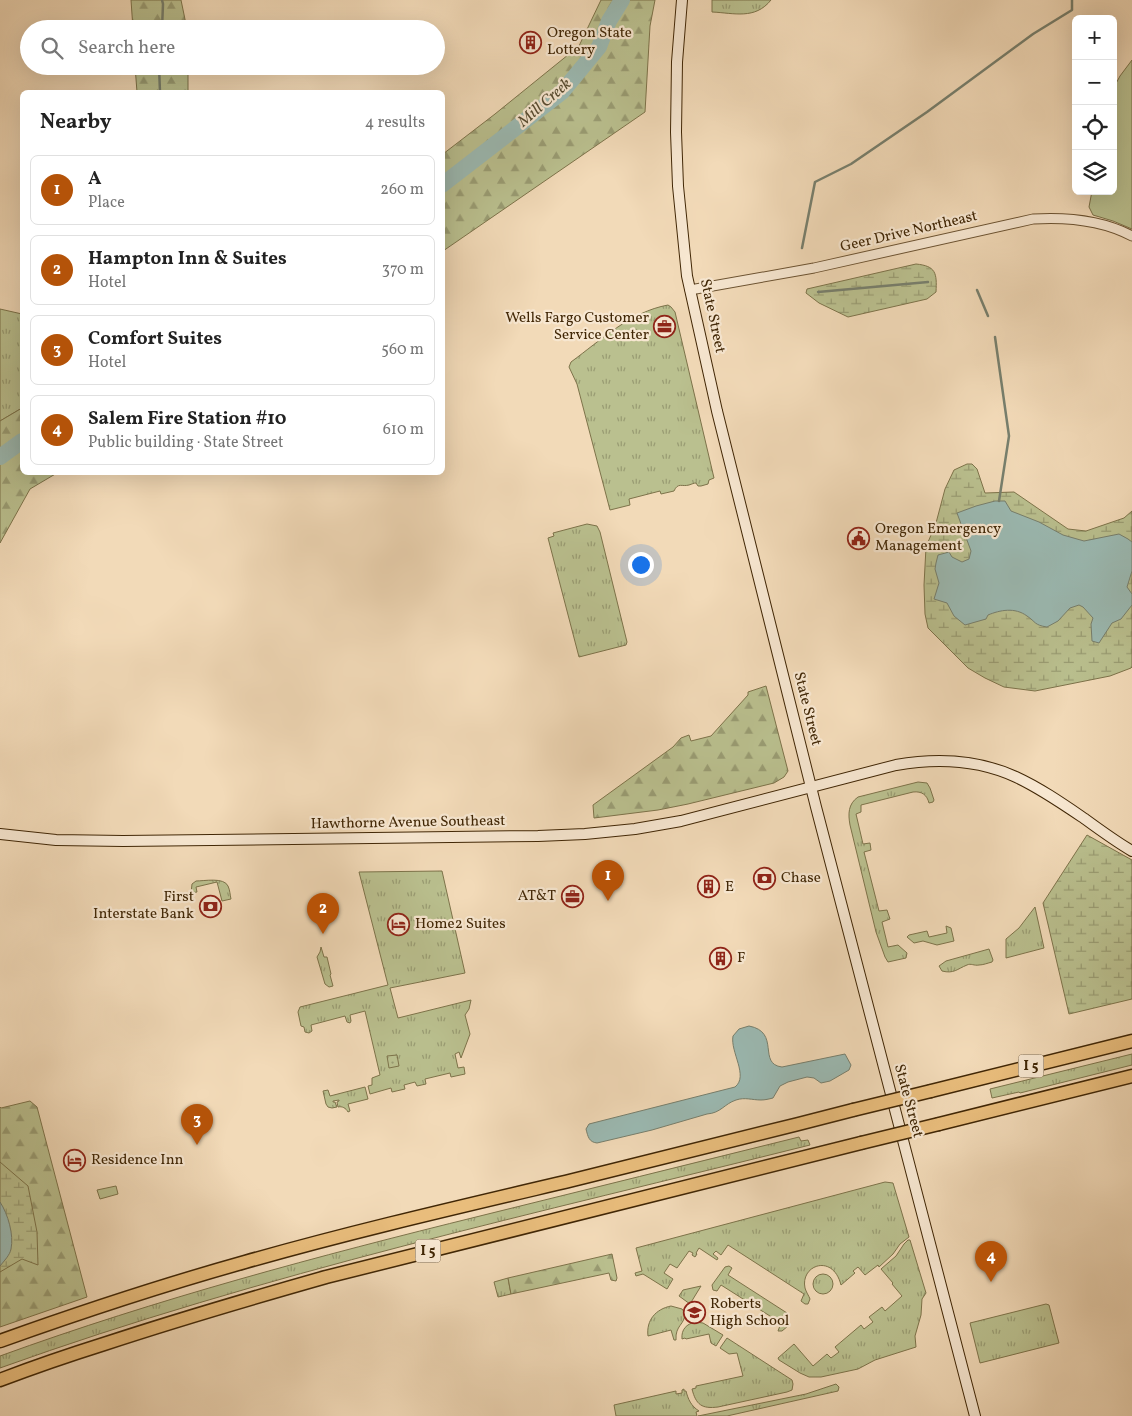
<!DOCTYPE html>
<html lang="en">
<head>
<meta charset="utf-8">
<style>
	:root { --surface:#fff; --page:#f6f6f6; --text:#222; --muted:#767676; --line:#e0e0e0; --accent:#b45309 }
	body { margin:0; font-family:Vollkorn,serif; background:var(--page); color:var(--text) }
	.controls { position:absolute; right:15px; top:15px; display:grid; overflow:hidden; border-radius:8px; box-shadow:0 5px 20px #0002 }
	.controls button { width:45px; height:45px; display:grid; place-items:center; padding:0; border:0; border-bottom:1px solid var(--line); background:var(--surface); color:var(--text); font:25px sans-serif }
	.you { position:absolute; left:640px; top:564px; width:18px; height:18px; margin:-12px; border:4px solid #fff; border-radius:50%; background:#1a73e8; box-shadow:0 0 0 8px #1a73e833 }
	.badge { display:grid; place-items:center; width:32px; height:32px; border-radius:50%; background:var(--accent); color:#fff; font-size:16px; font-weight:700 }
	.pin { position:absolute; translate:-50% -41px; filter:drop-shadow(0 1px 2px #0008) }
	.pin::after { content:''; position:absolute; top:26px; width:18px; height:15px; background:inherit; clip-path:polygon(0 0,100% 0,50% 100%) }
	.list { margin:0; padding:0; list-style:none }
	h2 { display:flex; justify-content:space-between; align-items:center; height:65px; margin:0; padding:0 20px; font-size:21px }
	h2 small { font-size:16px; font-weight:400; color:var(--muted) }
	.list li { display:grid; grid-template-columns:32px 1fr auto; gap:15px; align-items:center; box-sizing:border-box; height:70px; margin:0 10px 10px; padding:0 10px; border:1px solid var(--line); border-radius:8px }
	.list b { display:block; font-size:19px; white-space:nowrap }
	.list p { margin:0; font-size:16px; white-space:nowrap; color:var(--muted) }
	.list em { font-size:16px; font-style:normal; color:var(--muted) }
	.icon { flex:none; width:28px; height:28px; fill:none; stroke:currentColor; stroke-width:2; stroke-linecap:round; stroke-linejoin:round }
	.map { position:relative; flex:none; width:1132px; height:1416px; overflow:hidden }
	.search { position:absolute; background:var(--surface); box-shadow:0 5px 20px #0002; left:20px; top:20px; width:425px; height:55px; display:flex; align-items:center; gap:12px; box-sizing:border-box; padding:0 18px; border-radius:28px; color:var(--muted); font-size:19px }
	.panel { position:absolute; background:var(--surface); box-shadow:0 5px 20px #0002; left:20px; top:90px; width:425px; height:385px; border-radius:8px }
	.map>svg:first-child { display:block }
	.grass { fill:url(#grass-tufts); stroke:#7d734a }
	.forest { fill:url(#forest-firs); stroke:#7d734a }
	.wetland { fill:url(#wetland-marsh); stroke:#7d734a }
	.park { fill:#bac08f; stroke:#7d734a }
	.garden { fill:url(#garden-dots); stroke:#7d734a }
	.water { fill:#9bbab3; stroke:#777f6d }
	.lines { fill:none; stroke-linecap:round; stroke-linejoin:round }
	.stream { stroke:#777f6d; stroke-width:2.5 }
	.river { stroke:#9bbab3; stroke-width:16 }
	.tertiary-casing { stroke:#6c5332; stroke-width:11 }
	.secondary-casing { stroke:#402605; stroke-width:12 }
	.motorway-casing { stroke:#402605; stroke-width:15 }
	.tertiary { stroke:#f7e7d1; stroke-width:9 }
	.secondary { stroke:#f7e7d1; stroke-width:10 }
	.motorway { stroke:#e9bd7c; stroke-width:12 }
	.motorway-bridge-casing { stroke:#402605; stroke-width:15; stroke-linecap:butt }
	.motorway-bridge { stroke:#e9bd7c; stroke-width:12 }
	.labels { text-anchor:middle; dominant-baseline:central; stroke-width:4.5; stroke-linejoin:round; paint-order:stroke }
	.shield { fill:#f7e7d1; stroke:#776042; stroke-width:1 }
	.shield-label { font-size:14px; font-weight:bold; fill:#402605 }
	.poi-label { font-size:15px; fill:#402605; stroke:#f7e7d1; text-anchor:start }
	.street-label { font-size:15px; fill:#402605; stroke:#f7e7d1 }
	.water-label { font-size:16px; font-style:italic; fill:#574b30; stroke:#f7e7d1 }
</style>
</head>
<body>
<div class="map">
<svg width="1132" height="1416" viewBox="0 0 1132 1416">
	<defs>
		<pattern id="grass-tufts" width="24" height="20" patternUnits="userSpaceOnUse" patternTransform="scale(1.25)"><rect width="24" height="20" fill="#bac08f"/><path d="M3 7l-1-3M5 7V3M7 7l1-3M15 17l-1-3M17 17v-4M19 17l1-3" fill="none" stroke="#999c73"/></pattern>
		<pattern id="forest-firs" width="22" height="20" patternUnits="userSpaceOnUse" patternTransform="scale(1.25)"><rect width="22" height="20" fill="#bac08f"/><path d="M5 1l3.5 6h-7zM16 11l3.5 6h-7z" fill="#999c73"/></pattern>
		<pattern id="wetland-marsh" width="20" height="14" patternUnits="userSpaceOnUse" patternTransform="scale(1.25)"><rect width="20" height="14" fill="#bac08f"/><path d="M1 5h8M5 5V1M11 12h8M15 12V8" fill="none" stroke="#999c73"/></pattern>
		<pattern id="garden-dots" width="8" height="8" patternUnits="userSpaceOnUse" patternTransform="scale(1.25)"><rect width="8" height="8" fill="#bac08f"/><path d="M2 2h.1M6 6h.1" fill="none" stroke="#999c73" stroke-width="1.8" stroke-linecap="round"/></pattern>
	</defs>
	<rect width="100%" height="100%" fill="#f2dab8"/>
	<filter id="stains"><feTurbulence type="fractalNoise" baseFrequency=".004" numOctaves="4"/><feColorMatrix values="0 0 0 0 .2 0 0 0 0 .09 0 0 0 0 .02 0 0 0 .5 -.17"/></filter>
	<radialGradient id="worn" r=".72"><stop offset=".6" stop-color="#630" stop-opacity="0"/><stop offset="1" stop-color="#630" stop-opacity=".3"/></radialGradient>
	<g class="grass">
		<path d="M 712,0 L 771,0 C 755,20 734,13 712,12 Z"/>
		<path d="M 668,305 L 671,307 L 675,312 L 714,478 L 709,480 L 708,484 L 701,486 L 698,486 L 696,483 C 694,483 692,484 689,485 C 682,487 678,482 674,491 L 661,494 L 660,491 L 629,499 L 630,505 L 610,510 L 577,384 L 569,367 L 571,362 C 601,340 630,312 668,305 Z"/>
		<path d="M 0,309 L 22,314 L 22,408 L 0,421 Z"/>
		<path d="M 587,524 L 597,526 L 600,532 L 627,642 L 626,645 L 579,657 L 548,538 L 554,536 L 553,533 Z"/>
		<path d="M 918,782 L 927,783 L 930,788 L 934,800 L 933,802 L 929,803 C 927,795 922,791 913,792 L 861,805 L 861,812 L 856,814 L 863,844 L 870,843 L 871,850 L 864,852 L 879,911 L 887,910 L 890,919 L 882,922 L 888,947 L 898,945 L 907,953 L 906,958 L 888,962 L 885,957 L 876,932 L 850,825 C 848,814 848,804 858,797 Z"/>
		<path d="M 442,871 L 465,973 L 390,988 L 398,1018 L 471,1000 L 469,1009 L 465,1015 L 470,1034 L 461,1058 L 459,1052 L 455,1054 L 458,1068 L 464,1067 L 465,1074 L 451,1077 L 450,1073 L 425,1079 L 426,1084 L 417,1086 L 415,1082 L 404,1085 L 405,1089 L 392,1092 L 391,1088 L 370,1094 L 368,1086 L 372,1085 L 372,1078 L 380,1075 L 365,1011 L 350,1015 L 351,1021 L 350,1023 L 347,1022 L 345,1016 L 311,1025 L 312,1031 L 309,1033 L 305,1032 L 304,1027 L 301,1026 L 298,1012 L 300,1007 L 388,985 L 359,872 Z"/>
		<path d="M 196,881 C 204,881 224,877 228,886 C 230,890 230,895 231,899 L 222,901 L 217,882 L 196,887 L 197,892 L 191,893 L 192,884 Z"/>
		<path d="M 1035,907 L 1044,948 L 1006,958 L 1006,939 L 1019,928 Z"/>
		<path d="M 946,926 L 951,928 L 954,941 L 937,945 L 923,941 L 914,943 L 907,937 L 909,935 L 927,931 L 929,937 L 947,933 Z"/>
		<path d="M 321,947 L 324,957 L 327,957 L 331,974 L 330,975 L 333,986 L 329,987 L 325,984 L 317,957 L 320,952 Z"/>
		<path d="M 989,949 L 993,960 L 992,962 C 988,963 983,965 979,965 C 974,966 971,963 967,965 C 957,969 954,974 942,971 L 939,966 L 946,961 Z"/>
		<path d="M 1132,1054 L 1132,1065 L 1020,1093 L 1019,1092 L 992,1098 L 990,1089 Z"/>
		<path d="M 365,1087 L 368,1099 L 348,1104 L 350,1111 L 348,1112 C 346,1108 342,1106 338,1107 L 337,1102 L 339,1101 L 339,1100 L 333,1101 L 333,1102 L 335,1102 L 337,1107 L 332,1108 L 328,1107 L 326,1104 L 323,1091 L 328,1090 L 330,1096 Z"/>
		<path d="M 799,1137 L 801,1141 L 808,1140 L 810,1145 C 538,1213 264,1273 0,1368 L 0,1356 C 157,1299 318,1256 480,1216 C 586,1190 693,1163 799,1137 Z"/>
		<path d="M 885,1182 L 893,1183 L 909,1237 L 900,1244 L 893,1254 L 879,1267 L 878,1265 L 865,1275 L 858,1267 L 853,1271 L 855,1273 L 841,1285 C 833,1253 800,1265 805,1288 C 806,1292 809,1296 810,1299 L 808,1304 L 805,1304 L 801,1301 L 804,1294 L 728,1245 L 721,1255 L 716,1251 L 713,1254 L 718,1258 L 717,1260 L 699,1248 L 696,1253 L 697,1254 L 695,1257 L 692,1255 L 693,1253 L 689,1251 L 677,1268 L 670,1264 L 664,1273 L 673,1279 L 667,1289 L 643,1274 L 636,1276 L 635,1273 L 642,1271 L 636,1248 Z"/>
		<path d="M 908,1240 L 910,1240 L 926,1293 L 922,1299 L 921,1315 L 915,1336 L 916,1347 L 875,1360 L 858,1369 L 821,1377 L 809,1377 L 800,1373 L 779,1360 L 778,1358 L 794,1344 L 813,1366 L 827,1354 L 831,1358 L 839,1352 L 835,1347 L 861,1325 L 864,1329 L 873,1322 L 869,1317 L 882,1307 L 885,1311 L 902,1296 L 892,1284 L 893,1283 L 881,1269 L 896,1256 L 904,1244 Z"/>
		<path d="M 729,1266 L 732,1268 L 728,1275 L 787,1313 C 784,1318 784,1321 788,1326 L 782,1331 L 778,1331 L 781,1323 L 721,1285 L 717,1291 L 713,1290 L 712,1285 L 725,1267 Z"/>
		<circle cx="823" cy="1284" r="10"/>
		<path d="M 508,1278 L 511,1294 L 498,1297 L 494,1282 Z"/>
		<path d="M 701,1286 L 690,1304 L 679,1296 L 683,1290 Z"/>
		<path d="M 1046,1304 L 1049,1305 L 1059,1343 L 980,1363 L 970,1323 Z"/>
		<path d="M 671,1306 L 682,1309 L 685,1313 C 685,1325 675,1325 676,1340 L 674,1340 L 671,1330 L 648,1336 C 646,1320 656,1309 671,1306 Z"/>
		<path d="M 695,1322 L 703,1323 L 723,1335 L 716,1346 L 711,1343 L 709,1334 L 686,1339 L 685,1338 L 682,1339 C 681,1329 687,1324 695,1322 Z"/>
		<path d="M 727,1338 L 792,1380 L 793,1384 L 792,1390 L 787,1392 L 718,1407 C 702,1409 696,1405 692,1389 L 696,1388 L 696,1386 L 743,1376 L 737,1353 L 729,1354 L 720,1348 Z"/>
		<path d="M 836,1384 L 839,1387 L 838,1391 L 727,1416 L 698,1416 L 806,1394 Z"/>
		<path d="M 684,1389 L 684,1391 L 686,1391 C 688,1399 691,1406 699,1411 L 696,1412 L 697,1416 L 616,1416 L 614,1405 L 676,1391 L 676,1394 L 682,1393 L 682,1390 Z"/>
	</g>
	<g class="forest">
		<path d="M 131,0 L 181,0 L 187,29 L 133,29 Z"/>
		<path d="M 601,0 L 655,0 L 650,26 L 645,112 L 443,251 L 443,154 L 495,114 L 579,46 Z"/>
		<path d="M 135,66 L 188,66 L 188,92 L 137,92 Z"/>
		<path d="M 22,408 L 22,472 L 57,473 L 30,489 L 0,543 L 0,421 Z"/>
		<path d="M 766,686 L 788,771 L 784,777 L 774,783 L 688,804 L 658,810 L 594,818 L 593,805 L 673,747 L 681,738 L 689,735 L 691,741 L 711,736 L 748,695 L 748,692 Z"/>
		<path d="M 30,1101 L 37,1107 L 87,1297 L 0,1327 L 0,1107 L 1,1108 Z"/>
		<path d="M 612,1254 L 617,1278 L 616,1281 L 611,1280 L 609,1273 L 511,1294 L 508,1278 Z"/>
	</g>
	<g class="wetland">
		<path d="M 916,264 C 936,266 937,273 936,292 L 927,299 L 848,317 L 819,303 L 806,293 L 807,289 Z"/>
		<path d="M 967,464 L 972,464 L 977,469 L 985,493 L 1014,492 L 1068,529 L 1086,531 L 1124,518 L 1132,511 L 1132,667 L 1131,668 L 1110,676 L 1035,691 L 1004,687 L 985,678 L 968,668 L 928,628 L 925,614 L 924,585 L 926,547 L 936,523 L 945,489 L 954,470 Z"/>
		<path d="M 1087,835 L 1132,860 L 1132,999 L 1069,1014 L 1043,903 Z"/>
		<path d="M 0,1162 L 28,1186 L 37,1232 L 38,1265 L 22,1259 L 0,1272 Z"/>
	</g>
	<g class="park">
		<path d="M 1132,60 L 1132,229 L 1113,221 L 1093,215 L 1089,207 L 1092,191 L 1113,191 L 1113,89 L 1120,76 Z"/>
		<path d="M 116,1186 L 118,1194 L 100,1199 L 97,1190 Z"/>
	</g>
	<path class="garden" d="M 397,1055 L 399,1066 L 389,1068 L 387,1056 Z"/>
	<g class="water">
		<path d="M 995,501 L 1005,501 L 1011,511 L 1039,522 L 1063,535 L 1084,541 L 1119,534 L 1128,539 L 1132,542 L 1132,571 L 1127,587 L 1132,594 L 1132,605 L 1121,619 L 1112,623 L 1099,643 L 1092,641 L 1091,624 L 1093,618 L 1083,607 L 1079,605 L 1070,608 L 1058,621 L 1047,627 C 1034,625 1036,622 1027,616 C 1015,607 1000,610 988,615 L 986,619 L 965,625 L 954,616 L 947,603 L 934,599 L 939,583 L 935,569 L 936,563 L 938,555 L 949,552 L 952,557 L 962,562 L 969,559 L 971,551 L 957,513 L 976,506 Z"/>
		<path d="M 749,1026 C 781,1032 757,1064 782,1067 L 845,1054 L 851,1065 L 849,1070 L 830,1081 L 821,1083 L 814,1078 L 807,1077 L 788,1082 L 780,1086 L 773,1098 C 769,1099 765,1100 761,1100 C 752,1100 745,1097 736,1100 C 724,1104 721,1113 707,1114 L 652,1130 L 597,1143 C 589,1142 588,1137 586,1129 L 589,1124 L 735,1087 C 749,1076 730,1052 733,1036 L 739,1029 Z"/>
		<path d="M 0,1202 C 8,1214 14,1235 11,1249 C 10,1255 4,1261 0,1266 Z"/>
	</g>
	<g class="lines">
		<g class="stream">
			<path d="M 162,29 L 163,4 L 162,0"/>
			<path d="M 159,66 L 160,92"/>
			<path d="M 802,248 L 815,182 L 851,164 L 927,112 L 1033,34 L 1072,10 L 1072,0"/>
			<path d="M 977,290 L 988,316"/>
			<path d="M 818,292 L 928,282"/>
			<path d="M 995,337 L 1009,436 L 999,501"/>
		</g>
		<g class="river">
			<path d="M 442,185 L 562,92 L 599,47 L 609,21 L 622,0"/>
			<path d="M 0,457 L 22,441"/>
		</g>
		<defs>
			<path id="tertiary" d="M 690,290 L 814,268 L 1033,219 C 1066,217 1102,220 1132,236"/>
			<g id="secondary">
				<path d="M 682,0 L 677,62 L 676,132 L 678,186 L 687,276 L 717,411 L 816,807 L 975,1416"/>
				<path d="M 0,834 L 56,840 L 123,841 L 538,836 L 585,834 L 635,829 L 681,821 L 896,765 C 936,758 979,760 1016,777 C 1040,788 1063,804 1085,819 C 1100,830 1115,841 1132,851"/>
			</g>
			<g id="motorway">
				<path d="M 931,1091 L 1132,1041"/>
				<path d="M 939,1124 L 1132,1076"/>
				<path d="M 0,1341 C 81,1312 163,1285 245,1262 C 354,1231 463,1206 573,1180 C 667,1157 760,1134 853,1110"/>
				<path d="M 0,1380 C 34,1367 69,1355 104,1344 C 177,1320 252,1298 326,1277 L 861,1143"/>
			</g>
		</defs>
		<use href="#tertiary" class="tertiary-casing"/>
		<use href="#secondary" class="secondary-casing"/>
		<use href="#motorway" class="motorway-casing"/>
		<use href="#tertiary" class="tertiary"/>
		<use href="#secondary" class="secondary"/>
		<use href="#motorway" class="motorway"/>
		<defs>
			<g id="motorway-bridge">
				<path d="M 853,1110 L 931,1091"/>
				<path d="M 861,1143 L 939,1124"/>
			</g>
		</defs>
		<use href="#motorway-bridge" class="motorway-bridge-casing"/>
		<use href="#motorway-bridge" class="motorway-bridge"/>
	</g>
	<defs>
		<symbol id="building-ring" viewBox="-11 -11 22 22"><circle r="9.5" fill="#f7e7d1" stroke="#8f2418" stroke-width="1.5"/><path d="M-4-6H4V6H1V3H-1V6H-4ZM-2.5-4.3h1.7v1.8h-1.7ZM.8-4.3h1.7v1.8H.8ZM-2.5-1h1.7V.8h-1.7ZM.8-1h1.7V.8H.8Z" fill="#8f2418"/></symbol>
		<symbol id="office-ring" viewBox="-11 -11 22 22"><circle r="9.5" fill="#f7e7d1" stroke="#8f2418" stroke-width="1.5"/><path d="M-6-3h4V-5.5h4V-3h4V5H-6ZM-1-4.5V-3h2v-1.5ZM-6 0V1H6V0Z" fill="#8f2418"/></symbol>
		<symbol id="civic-ring" viewBox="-11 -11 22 22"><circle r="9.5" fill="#f7e7d1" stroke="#8f2418" stroke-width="1.5"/><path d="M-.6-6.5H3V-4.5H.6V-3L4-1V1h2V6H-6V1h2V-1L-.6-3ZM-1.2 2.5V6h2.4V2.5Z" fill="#8f2418"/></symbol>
		<symbol id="bank-ring" viewBox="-11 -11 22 22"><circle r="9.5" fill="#f7e7d1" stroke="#8f2418" stroke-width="1.5"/><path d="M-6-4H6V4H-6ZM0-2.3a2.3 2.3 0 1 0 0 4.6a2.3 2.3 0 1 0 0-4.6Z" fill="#8f2418"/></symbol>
		<symbol id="hotel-ring" viewBox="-11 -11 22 22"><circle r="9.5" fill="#f7e7d1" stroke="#8f2418" stroke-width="1.5"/><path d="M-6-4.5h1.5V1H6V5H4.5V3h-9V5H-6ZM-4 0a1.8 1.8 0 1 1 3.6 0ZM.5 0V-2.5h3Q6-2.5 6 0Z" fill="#8f2418"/></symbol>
		<symbol id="school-ring" viewBox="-11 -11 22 22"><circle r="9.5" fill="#f7e7d1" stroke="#8f2418" stroke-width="1.5"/><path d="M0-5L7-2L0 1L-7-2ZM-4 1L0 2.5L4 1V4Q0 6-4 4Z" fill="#8f2418"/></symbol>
	</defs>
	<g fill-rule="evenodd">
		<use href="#building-ring" x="518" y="30" width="25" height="25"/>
		<use href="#office-ring" x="652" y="314" width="25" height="25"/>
		<use href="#civic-ring" x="846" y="526" width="25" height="25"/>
		<use href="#bank-ring" x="752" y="866" width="25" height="25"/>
		<use href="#building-ring" x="696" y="874" width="25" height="25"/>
		<use href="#office-ring" x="560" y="884" width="25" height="25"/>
		<use href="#bank-ring" x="198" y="894" width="25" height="25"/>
		<use href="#hotel-ring" x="386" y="912" width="25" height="25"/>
		<use href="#building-ring" x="708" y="946" width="25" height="25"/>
		<use href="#hotel-ring" x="62" y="1148" width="25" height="25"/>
		<use href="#school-ring" x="682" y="1300" width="25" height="25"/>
	</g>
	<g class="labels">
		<g class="shield">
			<rect x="1018.5" y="1054.5" width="25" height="23" rx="4"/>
			<rect x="415.5" y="1239.5" width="25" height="23" rx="4"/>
		</g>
		<g class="shield-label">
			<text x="1031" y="1066">I 5</text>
			<text x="428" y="1251">I 5</text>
		</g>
		<g class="poi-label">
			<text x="547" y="33">Oregon State<tspan x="547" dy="17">Lottery</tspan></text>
			<text x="649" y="318" text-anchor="end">Wells Fargo Customer<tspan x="649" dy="17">Service Center</tspan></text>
			<text x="875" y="529">Oregon Emergency<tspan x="875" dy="17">Management</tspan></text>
			<text x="781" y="878">Chase</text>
			<text x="725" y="887">E</text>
			<text x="556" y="896" text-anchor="end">AT&amp;T</text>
			<text x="194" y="897" text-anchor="end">First<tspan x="194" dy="17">Interstate Bank</tspan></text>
			<text x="415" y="924">Home2 Suites</text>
			<text x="737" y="958">F</text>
			<text x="91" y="1160">Residence Inn</text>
			<text x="710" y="1304">Roberts<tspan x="710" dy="17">High School</tspan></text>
		</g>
		<g class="street-label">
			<text transform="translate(909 232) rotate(-13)">Geer Drive Northeast</text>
			<text transform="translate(712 316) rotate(78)">State Street</text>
			<text transform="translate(807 709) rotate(76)">State Street</text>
			<text transform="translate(408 823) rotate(-1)">Hawthorne Avenue Southeast</text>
			<text transform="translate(908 1101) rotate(75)">State Street</text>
		</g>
		<g class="water-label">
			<text transform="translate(545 103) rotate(-41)">Mill Creek</text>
		</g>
	</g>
	<rect width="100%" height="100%" filter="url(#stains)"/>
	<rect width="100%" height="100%" fill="url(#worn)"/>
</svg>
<div class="controls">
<button>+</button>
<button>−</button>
<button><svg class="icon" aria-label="locate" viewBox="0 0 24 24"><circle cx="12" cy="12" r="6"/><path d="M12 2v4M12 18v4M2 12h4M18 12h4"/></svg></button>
<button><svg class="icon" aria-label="layers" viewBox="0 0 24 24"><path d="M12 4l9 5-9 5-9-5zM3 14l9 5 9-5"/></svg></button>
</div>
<div class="you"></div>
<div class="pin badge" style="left:608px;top:901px">1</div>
<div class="pin badge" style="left:323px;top:934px">2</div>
<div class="pin badge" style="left:197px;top:1145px">3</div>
<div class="pin badge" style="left:991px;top:1282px">4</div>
<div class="search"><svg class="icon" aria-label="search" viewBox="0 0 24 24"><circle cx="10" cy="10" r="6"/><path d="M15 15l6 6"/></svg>Search here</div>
<section class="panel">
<h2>Nearby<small>4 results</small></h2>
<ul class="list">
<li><span class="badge">1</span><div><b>A</b><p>Place</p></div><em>260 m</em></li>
<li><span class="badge">2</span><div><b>Hampton Inn &amp; Suites</b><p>Hotel</p></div><em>370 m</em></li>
<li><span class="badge">3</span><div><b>Comfort Suites</b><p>Hotel</p></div><em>560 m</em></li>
<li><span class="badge">4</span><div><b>Salem Fire Station #10</b><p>Public building · State Street</p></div><em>610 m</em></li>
</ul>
</section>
</div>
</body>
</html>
